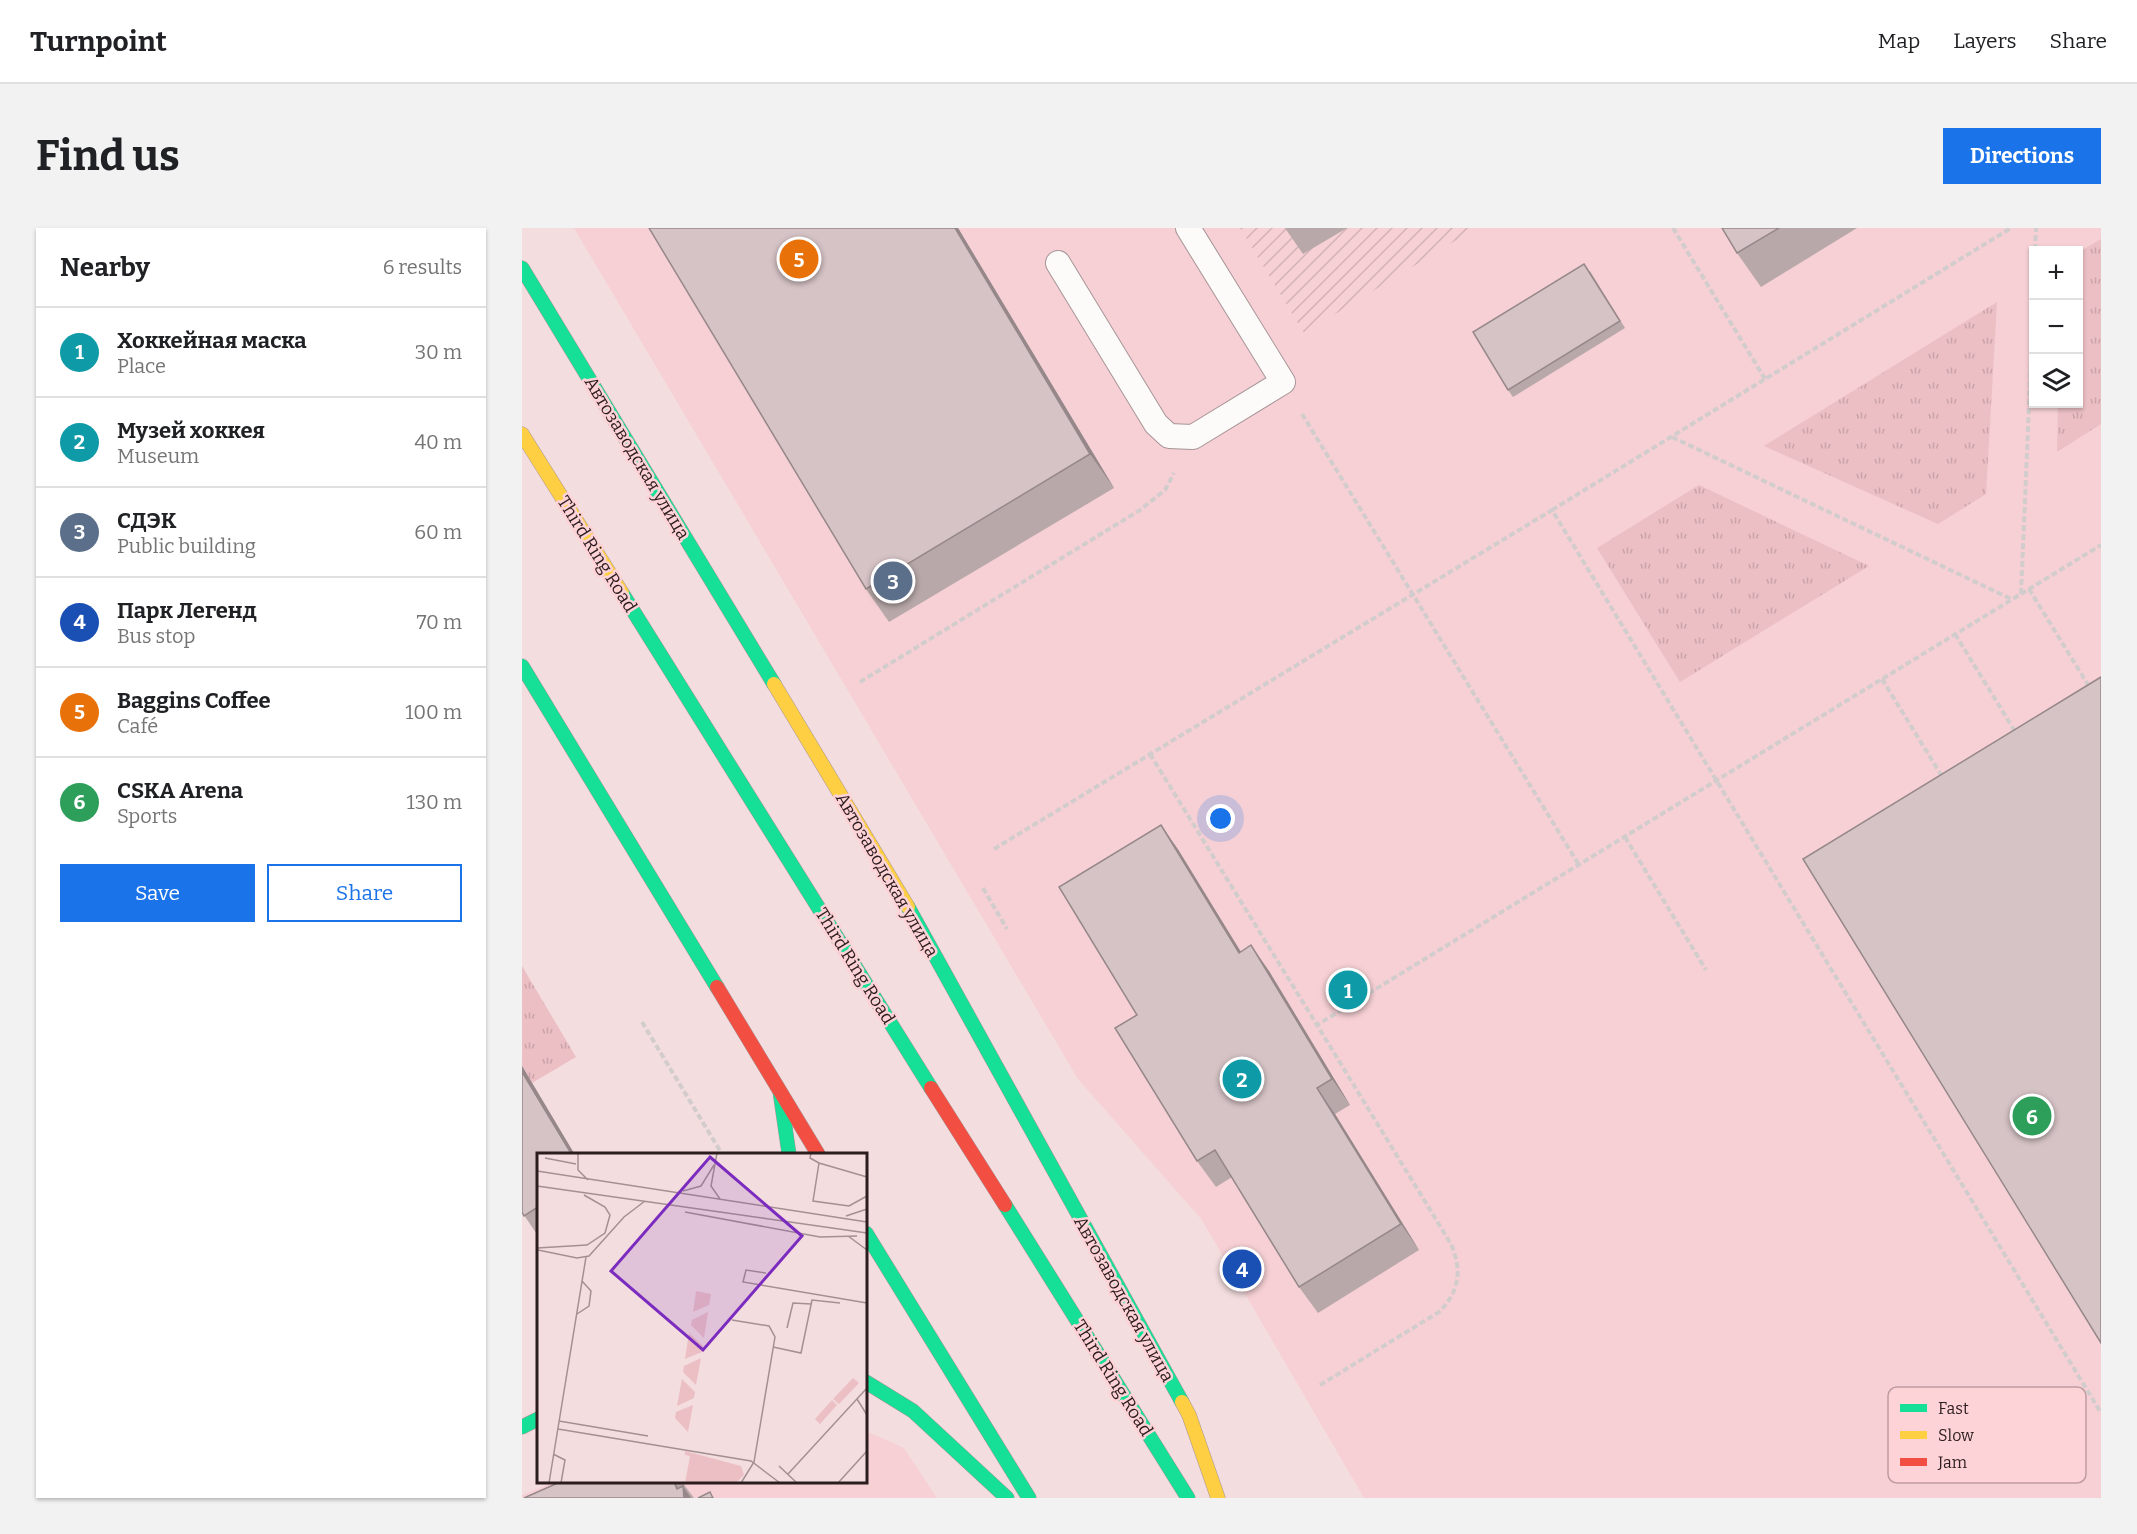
<!DOCTYPE html>
<html lang="en">
<head>
<meta charset="utf-8">
<style>
	:root { --surface:#fff; --page:#f2f2f2; --text:#202124; --muted:#757577; --line:#e0e0e0; --accent:#1a73e8 }
	body { margin:0; font-family:Bitter,serif; background:var(--page); color:var(--text) }
	.controls { position:absolute; right:18px; top:18px; display:grid; overflow:hidden; border-radius:0px; box-shadow:0 2px 4px #0004 }
	.controls button { width:54px; height:54px; display:grid; place-items:center; padding:0; border:0; border-bottom:2px solid var(--line); background:var(--surface); color:var(--text); font:30px sans-serif }
	.you { position:absolute; left:699px; top:591px; width:21px; height:21px; margin:-15px; border:4px solid #fff; border-radius:50%; background:#1a73e8; box-shadow:0 0 0 9px #1a73e833 }
	.badge { display:grid; place-items:center; width:39px; height:39px; border-radius:50%; background:var(--accent); color:#fff; font-size:20px; font-weight:700 }
	.pin { position:absolute; translate:-50% -50%; border:3px solid #fff; box-shadow:0 2px 6px #0006 }
	.list { margin:0; padding:0; list-style:none }
	h2 { display:flex; justify-content:space-between; align-items:center; height:78px; margin:0; padding:0 24px; font-size:26px }
	h2 small { font-size:20px; font-weight:400; color:var(--muted) }
	.list li { display:grid; grid-template-columns:39px 1fr auto; gap:18px; align-items:center; box-sizing:border-box; height:90px; padding:0 24px; border-top:2px solid var(--line) }
	.list b { display:block; font-size:22px; white-space:nowrap }
	.list p { margin:0; font-size:20px; white-space:nowrap; color:var(--muted) }
	.list em { font-size:20px; font-style:normal; color:var(--muted) }
	.actions { display:flex; gap:12px; padding:18px 24px }
	.actions a { flex:1; padding:14px 0; border:2px solid var(--accent); border-radius:0px; text-align:center; font-size:21px; color:var(--accent) }
	.actions .main { background:var(--accent); color:#fff }
	.icon { flex:none; width:33px; height:33px; fill:none; stroke:currentColor; stroke-width:2; stroke-linecap:round; stroke-linejoin:round }
	.map { position:relative; flex:none; width:1579px; height:1270px; overflow:hidden; border-radius:0px }
	header { display:flex; align-items:center; gap:36px; box-sizing:border-box; height:84px; padding:0 30px; background:var(--surface); border-bottom:2px solid var(--line) }
	header strong { font-size:28px }
	nav { display:flex; gap:33px; margin-inline-start:auto; font-size:21px }
	.intro { display:flex; align-items:center; justify-content:space-between; box-sizing:border-box; height:144px; padding:0 36px }
	h1 { margin:0; font-size:42px }
	.button { padding:15px 27px; border-radius:0px; background:var(--accent); color:#fff; font-size:21px; font-weight:700 }
	main { display:flex; gap:36px; padding:0 36px }
	aside { flex:1; background:var(--surface); border-radius:0px; box-shadow:0 2px 4px #0004 }
	.map>svg:first-child { display:block }
	.built { fill:#f6d0d4; fill-rule:evenodd }
	.industrial { fill:url(#industrial-furrows) }
	.grass { fill:url(#grass-tufts) }
	.lines { fill:none; stroke-linecap:round; stroke-linejoin:round }
	.lane-casing { stroke:#a69597; stroke-width:26 }
	.fast-casing { stroke:#a69597; stroke-width:15 }
	.slow-casing { stroke:#a69597; stroke-width:15 }
	.jam-casing { stroke:#a69597; stroke-width:15 }
	.path { stroke:#d3cccd; stroke-width:4; stroke-dasharray:6 3; stroke-linecap:butt }
	.lane { stroke:#fdfafa; stroke-width:24 }
	.fast { stroke:#16e098; stroke-width:14 }
	.slow { stroke:#ffcf43; stroke-width:14 }
	.jam { stroke:#f24e42; stroke-width:14 }
	.wall { fill:#b8a8a9 }
	.shaded-wall { fill:#96888a }
	.building { fill:#d6c3c5; stroke:#96888a; stroke-width:1.5 }
	.labels { text-anchor:middle; dominant-baseline:central; stroke-width:5; stroke-linejoin:round; paint-order:stroke }
	.street-label { font-size:18px; fill:#2b1c1e; stroke:#fed3d7 }
	.inset-road { fill:none; stroke:#a49092; stroke-width:1.5 }
	.view { fill:#7b2cbf; fill-opacity:0.15; stroke:#7b2cbf; stroke-width:3 }
	.inset-edge { fill:none; stroke:#2b1c1e; stroke-width:3 }
	.key { fill:#fed3d7; stroke:#bf9ca0; stroke-width:1.5 }
	.key-label { font-size:16px; fill:#2b1c1e }
</style>
</head>
<body>
<header>
<strong>Turnpoint</strong>
<nav><a>Map</a><a>Layers</a><a>Share</a></nav>
</header>
<div class="intro"><h1>Find us</h1><a class="button">Directions</a></div>
<main>
<aside>
<h2>Nearby<small>6 results</small></h2>
<ul class="list">
<li><span class="badge" style="background:#0f9aa8">1</span><div><b>Хоккейная маска</b><p>Place</p></div><em>30 m</em></li>
<li><span class="badge" style="background:#0f9aa8">2</span><div><b>Музей хоккея</b><p>Museum</p></div><em>40 m</em></li>
<li><span class="badge" style="background:#5c6f8a">3</span><div><b>СДЭК</b><p>Public building</p></div><em>60 m</em></li>
<li><span class="badge" style="background:#1a4fb4">4</span><div><b>Парк Легенд</b><p>Bus stop</p></div><em>70 m</em></li>
<li><span class="badge" style="background:#e8710a">5</span><div><b>Baggins Coffee</b><p>Café</p></div><em>100 m</em></li>
<li><span class="badge" style="background:#2e9e5b">6</span><div><b>CSKA Arena</b><p>Sports</p></div><em>130 m</em></li>
</ul>
<div class="actions"><a class="main">Save</a><a>Share</a></div>
</aside>
<div class="map">
<svg width="1579" height="1270" viewBox="0 0 1579 1270">
	<defs>
		<pattern id="industrial-furrows" width="10" height="10" patternUnits="userSpaceOnUse" patternTransform="scale(1.5)"><rect width="10" height="10" fill="#f6d0d4"/><path d="M-1 1l2-2M0 10L10 0M9 11l2-2" fill="none" stroke="#d3b2b6"/></pattern>
		<pattern id="grass-tufts" width="24" height="20" patternUnits="userSpaceOnUse" patternTransform="scale(1.5)"><rect width="24" height="20" fill="#ebbfc4"/><path d="M3 7l-1-3M5 7V3M7 7l1-3M15 17l-1-3M17 17v-4M19 17l1-3" fill="none" stroke="#caa4a8"/></pattern>
	</defs>
	<rect width="100%" height="100%" fill="#f4dddf"/>
	<g class="built">
		<path d="M 52,0 L 1579,0 L 1579,1270 L 842,1270 L 680,992 L 556,851 ZM 1512,22 L 1556,22 L 1556,176 L 1512,176 Z"/>
		<path d="M 344,1203 L 382,1220 L 415,1270 L 0,1270 L 0,1267 L 32,1254 L 344,1254 Z"/>
	</g>
	<path class="industrial" d="M 718,0 L 954,0 L 782,105 Z"/>
	<g class="grass">
		<path d="M 1579,11 L 1579,196 L 1535,224 L 1536,176 L 1556,176 L 1557,24 Z"/>
		<path d="M 1475,74 L 1464,266 L 1416,296 L 1242,218 Z"/>
		<path d="M 1177,257 L 1347,338 L 1158,454 L 1075,320 Z"/>
		<path d="M 0,738 L 54,829 L 10,855 L 0,838 Z"/>
	</g>
	<g class="lines">
		<defs>
			<path id="lane" d="M 536,35 L 634,196 L 647,208 L 671,209 L 761,154 L 666,0"/>
			<g id="fast">
				<path d="M 0,40 L 252,456"/>
				<path d="M 100,365 L 409,860"/>
				<path d="M 0,438 L 195,759"/>
				<path d="M 386,679 L 660,1174"/>
				<path d="M 258,864 L 267,926"/>
				<path d="M 483,977 L 666,1270"/>
				<path d="M 344,1005 L 507,1270"/>
				<path d="M 344,1154 L 391,1183 L 485,1270"/>
				<path d="M 0,1199 L 16,1191"/>
			</g>
			<g id="slow">
				<path d="M 0,206 L 100,365"/>
				<path d="M 252,456 L 386,679"/>
				<path d="M 660,1174 L 667,1187 L 696,1270"/>
			</g>
			<g id="jam">
				<path d="M 195,759 L 296,926"/>
				<path d="M 409,860 L 483,977"/>
			</g>
		</defs>
		<use href="#lane" class="lane-casing"/>
		<use href="#fast" class="fast-casing"/>
		<use href="#slow" class="slow-casing"/>
		<use href="#jam" class="jam-casing"/>
		<g class="path">
			<path d="M 1151,0 L 1243,151"/>
			<path d="M 1513,22 L 1514,0"/>
			<path d="M 780,186 L 1057,637"/>
			<path d="M 1150,209 L 1489,371"/>
			<path d="M 1030,282 L 1489,0"/>
			<path d="M 1507,361 L 1568,460"/>
			<path d="M 1499,366 L 1512,61"/>
			<path d="M 1433,406 L 1494,505"/>
			<path d="M 1360,451 L 1421,550"/>
			<path d="M 338,454 L 618,282 L 643,262 L 652,245"/>
			<path d="M 628,526 L 795,797"/>
			<path d="M 1103,609 L 1184,742"/>
			<path d="M 472,621 L 1030,282 L 1579,1185"/>
			<path d="M 461,660 L 485,701"/>
			<path d="M 120,794 L 200,926"/>
			<path d="M 798,1157 L 917,1084 C 938,1063 940,1042 929,1016 L 795,797 L 1579,317"/>
		</g>
		<use href="#lane" class="lane"/>
		<use href="#fast" class="fast"/>
		<use href="#slow" class="slow"/>
		<use href="#jam" class="jam"/>
	</g>
	<g class="wall">
		<path d="M 436,0 L 592,260 L 367,394 L 344,361 Z"/>
		<path d="M 763,0 L 825,0 L 781,26 Z"/>
		<path d="M 1200,0 L 1335,0 L 1239,59 L 1215,25 Z"/>
		<path d="M 1068,43 L 1103,100 L 991,169 L 986,162 Z"/>
		<path d="M 639,597 L 657,623 L 718,724 L 747,743 L 828,877 L 813,886 L 897,1022 L 796,1085 L 777,1059 L 710,949 L 694,959 L 675,933 L 615,787 Z"/>
		<path d="M 0,838 L 53,927 L 16,927 L 16,1008 L 0,984 Z"/>
		<path d="M 38,1254 L 160,1254 L 172,1270 L 2,1270 Z"/>
	</g>
	<g class="shaded-wall">
		<path d="M 433,0 L 436,0 L 592,260 L 568,226 Z"/>
		<path d="M 639,597 L 657,623 L 735,750 L 717,725 Z"/>
		<path d="M 729,717 L 747,743 L 828,877 L 810,851 Z"/>
		<path d="M 0,838 L 53,927 L 50,927 L 0,844 Z"/>
		<path d="M 795,860 L 813,886 L 897,1022 L 879,996 Z"/>
		<path d="M 152,1254 L 162,1268 L 161,1258 L 169,1270 L 161,1270 L 155,1261 Z"/>
	</g>
	<g class="building">
		<path d="M 127,0 L 433,0 L 568,226 L 344,361 Z"/>
		<path d="M 1200,0 L 1257,0 L 1215,25 Z"/>
		<path d="M 1062,36 L 1098,93 L 986,162 L 951,104 Z"/>
		<path d="M 1579,449 L 1579,1115 L 1281,631 Z"/>
		<path d="M 639,597 L 717,725 L 729,717 L 810,851 L 795,860 L 879,996 L 777,1059 L 693,922 L 675,933 L 593,800 L 615,787 L 537,659 Z"/>
		<path d="M 0,844 L 50,927 L 16,927 L 16,979 L 2,988 L 0,984 Z"/>
		<path d="M 38,1254 L 152,1254 L 155,1261 L 161,1258 L 162,1270 L 2,1270 Z"/>
		<path d="M 188,1264 L 191,1270 L 176,1270 Z"/>
	</g>
	<g class="labels">
		<g class="street-label">
			<text transform="translate(115 230) rotate(59)">Автозаводская улица</text>
			<text transform="translate(75 326) rotate(58)">Third Ring Road</text>
			<text transform="translate(365 647) rotate(60)">Автозаводская улица</text>
			<text transform="translate(333 738) rotate(58)">Third Ring Road</text>
			<text transform="translate(602 1071) rotate(61)">Автозаводская улица</text>
			<text transform="translate(591 1150) rotate(58)">Third Ring Road</text>
		</g>
	</g>
	<g transform="translate(15 925)">
		<rect width="330" height="330" fill="#f4dddf"/>
		<path d="M 159,138 L 174,141 L 172,152 L 156,159 ZM 171,159 L 167,185 L 154,172 L 155,167 ZM 152,180 L 166,193 L 165,199 L 148,206 ZM 164,205 L 159,232 L 146,219 L 147,213 ZM 145,226 L 158,239 L 157,245 L 140,253 ZM 156,252 L 151,279 L 138,265 L 139,259 ZM 148,298 L 204,313 L 207,322 L 199,330 L 148,330 L 153,303 L 148,302 Z" fill="#ebbfc4"/>
		<path d="M 316,225 L 322,230 L 302,251 L 296,246 ZM 295,247 L 300,252 L 283,271 L 278,266 Z" fill="#ebbfc4"/>
		<path class="inset-road" d="M 41,0 L 41,17 L 51,27M 180,0 L 174,33 L 183,46M 274,0 L 273,5 L 282,10 L 330,24M 8,5 L 39,11M 282,10 L 276,48 L 312,53 L 330,43M 0,18 L 330,69M 0,33 L 330,80M 146,38 L 164,33 L 177,12M 148,59 L 283,84 L 320,83M 309,63 L 330,56M 311,83 L 330,97M 0,95 L 50,92 L 68,80 L 73,62 L 68,54 L 47,42M 1,97 L 40,105 L 52,103 L 87,64 L 108,48M 229,120 L 209,117 L 206,129 L 330,150M 40,161 L 52,153 L 54,138 L 45,128M 195,167 L 232,173 L 238,184 L 217,309 L 204,330M 250,175 L 256,150 L 274,151M 236,194 L 264,200 L 275,147 L 303,150M 320,246 L 330,262M 22,268 L 111,283M 21,276 L 214,308 L 243,330M 16,301 L 28,307 L 24,330M 242,313 L 260,330M 251,321 L 330,235M 12,330 L 49,104M 301,330 L 330,298"/>
		<path class="view" d="M 173,4 L 265,83 L 166,197 L 74,118 Z"/>
		<rect width="330" height="330" class="inset-edge"/>
	</g>
	<rect x="1366" y="1159" width="198" height="96" rx="9" class="key"/>
	<rect x="1378" y="1176" width="27" height="8" fill="#16e098"/>
	<rect x="1378" y="1203" width="27" height="8" fill="#ffcf43"/>
	<rect x="1378" y="1230" width="27" height="8" fill="#f24e42"/>
	<g class="key-label">
		<text x="1416" y="1186">Fast</text>
		<text x="1416" y="1213">Slow</text>
		<text x="1416" y="1240">Jam</text>
	</g>
</svg>
<div class="controls">
<button>+</button>
<button>−</button>
<button><svg class="icon" aria-label="layers" viewBox="0 0 24 24"><path d="M12 4l9 5-9 5-9-5zM3 14l9 5 9-5"/></svg></button>
</div>
<div class="you"></div>
<div class="pin badge" style="left:826px;top:762px;background:#0f9aa8">1</div>
<div class="pin badge" style="left:720px;top:851px;background:#0f9aa8">2</div>
<div class="pin badge" style="left:371px;top:353px;background:#5c6f8a">3</div>
<div class="pin badge" style="left:720px;top:1041px;background:#1a4fb4">4</div>
<div class="pin badge" style="left:277px;top:31px;background:#e8710a">5</div>
<div class="pin badge" style="left:1510px;top:888px;background:#2e9e5b">6</div>
</div>
</main>
</body>
</html>
